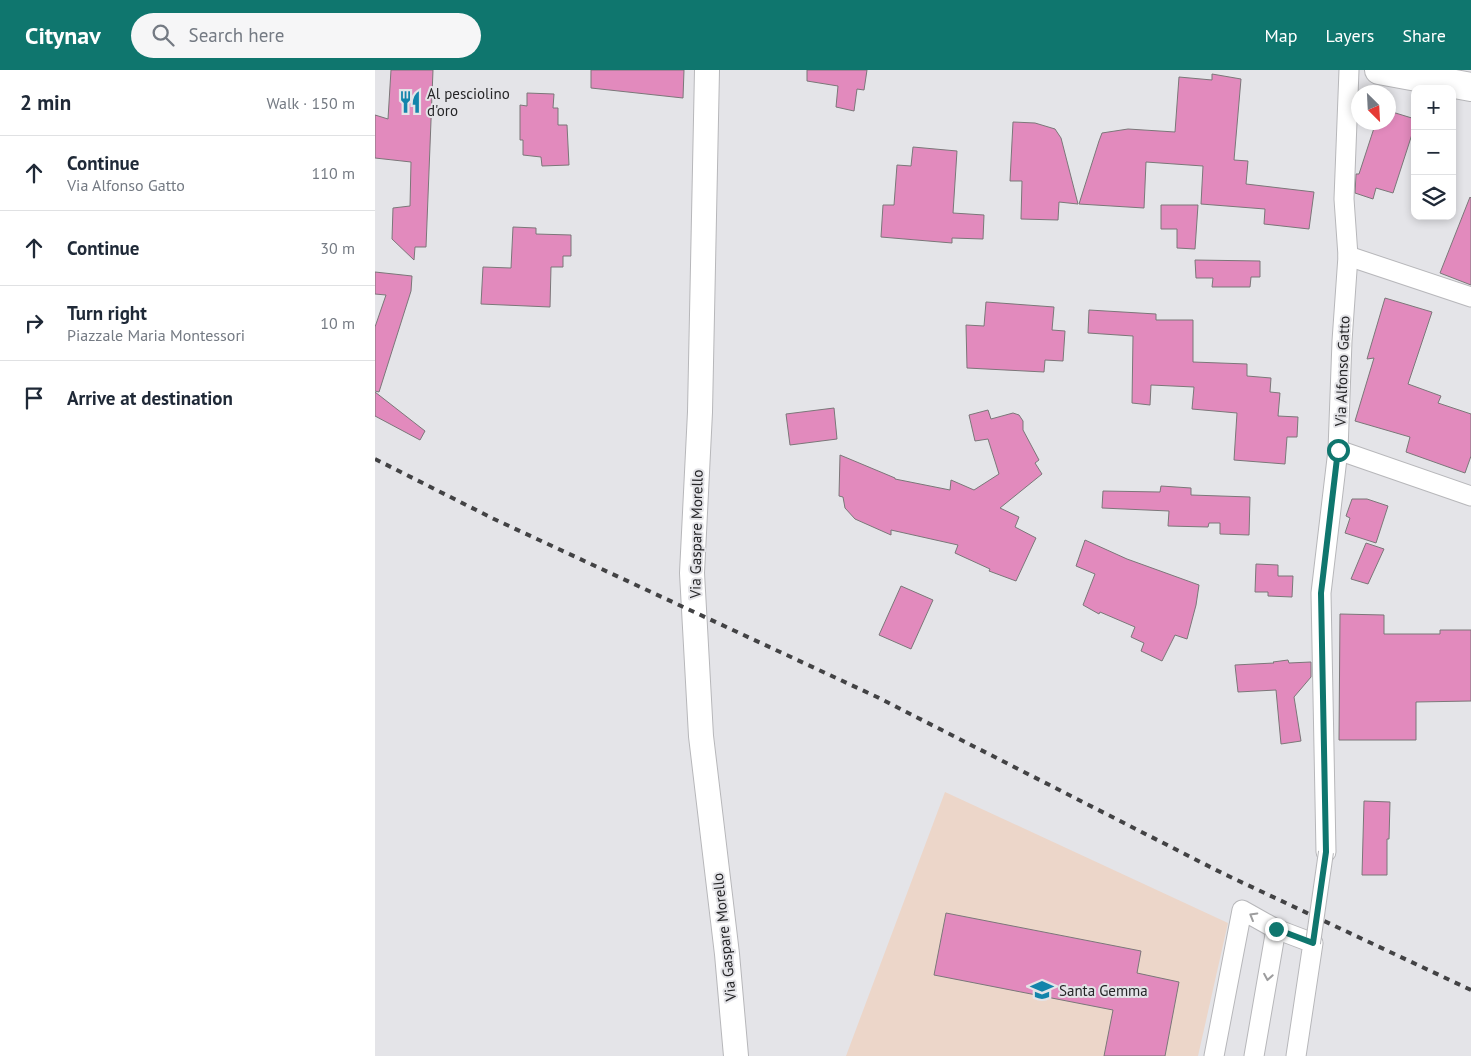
<!DOCTYPE html>
<html lang="en">
<head>
<meta charset="utf-8">
<style>
	:root { --surface:#fff; --page:#f6f6f7; --text:#1f2937; --muted:#747a83; --line:#e0e1e3; --accent:#0f766e }
	body { margin:0; font-family:"PT Sans",sans-serif; background:var(--page); color:var(--text) }
	.controls { position:absolute; right:15px; top:15px; display:grid; overflow:hidden; border-radius:10px; box-shadow:0 2px 8px #0003 }
	.controls button { width:45px; height:45px; display:grid; place-items:center; padding:0; border:0; border-bottom:1px solid var(--line); background:var(--surface); color:var(--text); font:25px sans-serif }
	.compass { position:absolute; left:976px; top:15px; width:45px; height:45px; border-radius:50%; background:var(--surface); box-shadow:0 2px 8px #0003; rotate:156deg }
	.stop { position:absolute; width:15px; height:15px; margin:-11px; border:4px solid #0f766e; border-radius:50%; background:#fff }
	.stop.end { background:#0f766e; border-color:#fff; box-shadow:0 1px 5px #0008 }
	.list { margin:0; padding:0; list-style:none }
	h2 { display:flex; justify-content:space-between; align-items:center; height:65px; margin:0; padding:0 20px; font-size:21px }
	h2 small { font-size:16px; font-weight:400; color:var(--muted) }
	.list li { display:grid; grid-template-columns:32px 1fr auto; gap:15px; align-items:center; box-sizing:border-box; height:75px; padding:0 20px; border-top:1px solid var(--line) }
	.list b { display:block; font-size:19px; white-space:nowrap }
	.list p { margin:0; font-size:16px; white-space:nowrap; color:var(--muted) }
	.list em { font-size:16px; font-style:normal; color:var(--muted) }
	.icon { flex:none; width:28px; height:28px; fill:none; stroke:currentColor; stroke-width:2; stroke-linecap:round; stroke-linejoin:round }
	.map { position:relative; flex:none; width:1096px; height:986px; overflow:hidden }
	header { display:flex; align-items:center; gap:30px; box-sizing:border-box; height:70px; padding:0 25px; background:var(--accent); color:#fff }
	header strong { font-size:24px }
	nav { display:flex; gap:28px; margin-inline-start:auto; font-size:18px }
	.search { width:350px; height:45px; background:var(--page); display:flex; align-items:center; gap:12px; box-sizing:border-box; padding:0 18px; border-radius:28px; color:var(--muted); font-size:19px }
	main { display:flex }
	aside { flex:1; background:var(--surface) }
	.map>svg:first-child { display:block }
	.education { fill:#ecd6c9 }
	.building { fill:#e28abd; stroke:#7b7779 }
	.lines { fill:none; stroke-linecap:round; stroke-linejoin:round }
	.minor-casing { stroke:#b7b7ba; stroke-width:21 }
	.tertiary-casing { stroke:#b7b7ba; stroke-width:26 }
	.secondary-casing { stroke:#b7b7ba; stroke-width:30 }
	.minor { stroke:#fff; stroke-width:19 }
	.tertiary { stroke:#fff; stroke-width:24 }
	.secondary { stroke:#fff; stroke-width:28 }
	.rail { stroke:#424244; stroke-width:4; stroke-dasharray:6 6; stroke-linecap:butt }
	.pedestrian-bridge-casing { stroke:#b7b7ba; stroke-width:16; stroke-linecap:butt }
	.pedestrian-bridge { stroke:#fff; stroke-width:14 }
	.oneway { stroke:#9d9d9e }
	.route { stroke:#0f766e; stroke-width:6 }
	.labels { text-anchor:middle; dominant-baseline:central; stroke-width:4; stroke-linejoin:round; paint-order:stroke }
	.poi-label { font-size:15px; fill:#252527; stroke:#e4e4e8; text-anchor:start }
	.street-label { font-size:15px; fill:#252527; stroke:#e4e4e8 }
</style>
</head>
<body>
<header>
<strong>Citynav</strong>
<div class="search"><svg class="icon" aria-label="search" viewBox="0 0 24 24"><circle cx="10" cy="10" r="6"/><path d="M15 15l6 6"/></svg>Search here</div>
<nav><a>Map</a><a>Layers</a><a>Share</a></nav>
</header>
<main>
<aside>
<h2>2 min<small>Walk · 150 m</small></h2>
<ul class="list">
<li><svg class="icon" aria-label="ahead" viewBox="0 0 24 24"><path d="M12 20V5M6 11l6-6 6 6"/></svg><div><b>Continue</b><p>Via Alfonso Gatto</p></div><em>110 m</em></li>
<li><svg class="icon" aria-label="ahead" viewBox="0 0 24 24"><path d="M12 20V5M6 11l6-6 6 6"/></svg><div><b>Continue</b></div><em>30 m</em></li>
<li><svg class="icon" aria-label="right" viewBox="0 0 24 24"><path d="M7 20v-9h11M14 6l5 5-5 5"/></svg><div><b>Turn right</b><p>Piazzale Maria Montessori</p></div><em>10 m</em></li>
<li><svg class="icon" aria-label="arrive" viewBox="0 0 24 24"><path d="M6 21V4h12l-3 4 3 4H6"/></svg><div><b>Arrive at destination</b></div></li>
</ul>
</aside>
<div class="map">
<svg width="1096" height="986" viewBox="0 0 1096 986">
	<rect width="100%" height="100%" fill="#e4e4e8"/>
	<path class="education" d="M 570,722 L 853,853 L 823,986 L 471,986 Z"/>
	<g class="building">
		<path d="M 16,0 L 58,0 L 51,177 L 40,177 L 39,190 L 17,169 L 18,138 L 35,136 L 36,92 L 0,88 L 0,45 L 13,49 Z"/>
		<path d="M 216,0 L 309,0 L 308,28 L 216,18 Z"/>
		<path d="M 432,0 L 492,0 L 489,20 L 482,19 L 479,41 L 461,37 L 463,16 L 432,11 Z"/>
		<path d="M 837,4 L 866,9 L 859,90 L 873,91 L 871,114 L 939,122 L 934,159 L 889,154 L 890,139 L 826,134 L 828,96 L 771,92 L 769,138 L 704,134 L 724,71 L 727,63 L 753,59 L 800,62 L 804,7 L 837,10 Z"/>
		<path d="M 152,23 L 179,24 L 178,38 L 183,38 L 183,55 L 192,55 L 194,95 L 167,96 L 166,87 L 148,85 L 148,70 L 145,70 L 145,35 L 152,36 Z"/>
		<path d="M 1014,41 L 1040,49 L 1040,55 L 1018,123 L 1001,118 L 998,129 L 980,123 L 981,104 L 984,104 L 1001,52 L 1014,52 Z"/>
		<path d="M 638,52 L 660,53 L 680,59 L 686,68 L 703,134 L 684,132 L 683,150 L 646,149 L 647,111 L 635,111 Z"/>
		<path d="M 538,77 L 582,81 L 578,143 L 609,145 L 608,169 L 577,168 L 577,173 L 506,167 L 508,135 L 519,135 L 522,95 L 536,96 Z"/>
		<path d="M 1095,127 L 1096,128 L 1096,215 L 1065,203 Z"/>
		<path d="M 786,135 L 823,135 L 820,179 L 802,178 L 802,159 L 786,159 Z"/>
		<path d="M 138,157 L 161,158 L 161,164 L 196,165 L 196,186 L 188,186 L 188,197 L 176,197 L 175,237 L 106,234 L 108,197 L 136,198 Z"/>
		<path d="M 820,190 L 885,191 L 885,207 L 876,207 L 875,217 L 837,217 L 838,208 L 821,208 Z"/>
		<path d="M 0,202 L 37,206 L 36,221 L 4,322 L 0,321 L 0,257 L 11,225 L 0,224 Z"/>
		<path d="M 1010,228 L 1057,242 L 1033,314 L 1066,326 L 1063,333 L 1096,344 L 1096,386 L 1090,403 L 1031,382 L 1035,367 L 980,351 L 999,288 L 992,289 Z"/>
		<path d="M 611,232 L 679,237 L 677,260 L 690,261 L 688,291 L 670,290 L 669,302 L 592,298 L 591,255 L 609,256 Z"/>
		<path d="M 714,240 L 781,244 L 781,250 L 818,250 L 818,292 L 872,294 L 872,306 L 896,308 L 895,322 L 905,323 L 903,346 L 923,347 L 922,367 L 912,367 L 910,394 L 859,390 L 862,343 L 817,339 L 819,317 L 776,315 L 775,335 L 757,333 L 758,266 L 713,263 Z"/>
		<path d="M 0,322 L 50,361 L 45,370 L 0,346 Z"/>
		<path d="M 459,338 L 462,369 L 415,375 L 411,344 Z"/>
		<path d="M 613,340 L 616,349 L 638,343 L 644,345 L 648,351 L 648,360 L 664,390 L 660,393 L 667,404 L 625,438 L 644,447 L 640,457 L 661,468 L 641,511 L 614,501 L 615,499 L 580,483 L 583,475 L 516,460 L 516,465 L 480,449 L 470,438 L 468,427 L 464,426 L 465,385 L 520,408 L 520,409 L 575,420 L 576,410 L 599,420 L 624,404 L 613,369 L 600,371 L 594,345 Z"/>
		<path d="M 786,416 L 816,418 L 816,425 L 875,427 L 874,465 L 845,464 L 845,453 L 834,453 L 833,457 L 793,456 L 794,441 L 727,438 L 728,421 L 785,422 Z"/>
		<path d="M 977,429 L 992,429 L 1013,436 L 1001,473 L 970,463 L 975,448 L 971,446 Z"/>
		<path d="M 710,470 L 752,489 L 824,515 L 821,535 L 812,569 L 800,565 L 787,591 L 766,581 L 769,573 L 756,567 L 760,557 L 725,542 L 724,544 L 708,535 L 720,504 L 701,496 Z"/>
		<path d="M 991,473 L 1009,479 L 993,514 L 976,509 Z"/>
		<path d="M 881,494 L 903,495 L 903,506 L 918,506 L 917,527 L 893,526 L 893,522 L 880,522 Z"/>
		<path d="M 526,516 L 558,530 L 536,579 L 504,565 Z"/>
		<path d="M 965,544 L 1009,545 L 1009,564 L 1065,564 L 1065,560 L 1096,560 L 1096,631 L 1041,632 L 1041,670 L 964,670 Z"/>
		<path d="M 913,590 L 914,593 L 936,592 L 936,607 L 919,627 L 926,671 L 906,674 L 901,620 L 863,622 L 860,595 L 899,593 L 898,592 Z"/>
		<path d="M 989,731 L 1015,732 L 1014,769 L 1012,769 L 1012,805 L 987,805 Z"/>
		<path d="M 571,843 L 766,881 L 762,903 L 804,912 L 790,986 L 729,986 L 738,940 L 559,905 Z"/>
	</g>
	<g class="lines">
		<defs>
			<g id="minor">
				<path d="M 973,186 L 1096,227"/>
				<path d="M 963,380 L 1096,426"/>
				<path d="M 951,782 L 946,523 L 963,380 L 967,271 L 973,186 L 969,129 L 974,0"/>
				<path d="M 839,986 L 867,840 L 901,859 L 938,873 L 921,986"/>
				<path d="M 879,986 L 901,859"/>
			</g>
			<path id="tertiary" d="M 332,0 L 325,342 L 317,503 L 326,666 L 352,884 L 361,986"/>
			<path id="secondary" d="M 1004,0 L 1096,17"/>
		</defs>
		<use href="#minor" class="minor-casing"/>
		<use href="#tertiary" class="tertiary-casing"/>
		<use href="#secondary" class="secondary-casing"/>
		<use href="#minor" class="minor"/>
		<use href="#tertiary" class="tertiary"/>
		<use href="#secondary" class="secondary"/>
		<path class="rail" d="M 0,389 L 119,449 L 502,627 L 847,803 L 1096,920"/>
		<defs>
			<path id="pedestrian-bridge" d="M 938,873 L 951,782"/>
		</defs>
		<use href="#pedestrian-bridge" class="pedestrian-bridge-casing"/>
		<use href="#pedestrian-bridge" class="pedestrian-bridge"/>
	</g>
	<defs><path id="oneway-chevron" d="M-2-3.5L2.5 0L-2 3.5" fill="none" stroke-width="1.6" stroke-linecap="round" stroke-linejoin="round" transform="scale(1.25)"/></defs>
	<g class="oneway">
		<use href="#oneway-chevron" transform="translate(878 846) rotate(-150)"/>
		<use href="#oneway-chevron" transform="translate(893 907) rotate(100)"/>
	</g>
	<g class="lines">
		<path class="route" d="M 901,859 L 938,873 L 951,782 L 946,523 L 963,380"/>
	</g>
	<defs>
		<symbol id="restaurant-bare" viewBox="-9 -9 18 18"><path d="M-5-6h1v4h1v-4h1v4h1v-4h1v5L-1.5 .5V6h-2V.5L-5-1ZM5-6V6H3V1.5H1.5Q1.5-4 5-6Z" fill="#1384ab" stroke="#e4e4e8" stroke-width="2.5" paint-order="stroke"/></symbol>
		<symbol id="school-bare" viewBox="-9 -9 18 18"><path d="M0-5L7-2L0 1L-7-2ZM-4 1L0 2.5L4 1V4Q0 6-4 4Z" fill="#1384ab" stroke="#e4e4e8" stroke-width="2.5" paint-order="stroke"/></symbol>
	</defs>
	<g fill-rule="evenodd">
		<use href="#restaurant-bare" x="19" y="16" width="32" height="32"/>
		<use href="#school-bare" x="651" y="904" width="32" height="32"/>
	</g>
	<g class="labels">
		<g class="poi-label">
			<text x="52" y="23">Al pesciolino<tspan x="52" dy="17">d'oro</tspan></text>
			<text x="684" y="920">Santa Gemma</text>
		</g>
		<g class="street-label">
			<text transform="translate(967 301) rotate(-88)">Via Alfonso Gatto</text>
			<text transform="translate(321 464) rotate(-89)">Via Gaspare Morello</text>
			<text transform="translate(349 867) rotate(-96)">Via Gaspare Morello</text>
		</g>
	</g>
</svg>
<div class="controls">
<button>+</button>
<button>−</button>
<button><svg class="icon" aria-label="layers" viewBox="0 0 24 24"><path d="M12 4l9 5-9 5-9-5zM3 14l9 5 9-5"/></svg></button>
</div>
<svg class="compass" viewBox="-18 -18 36 36"><path d="M0-13l5 13h-10z" fill="#e53935"/><path d="M0 13l5-13h-10z" fill="#747a83"/></svg>
<div class="stop" style="left:963px;top:380px"></div>
<div class="stop end" style="left:901px;top:859px"></div>
</div>
</main>
</body>
</html>
